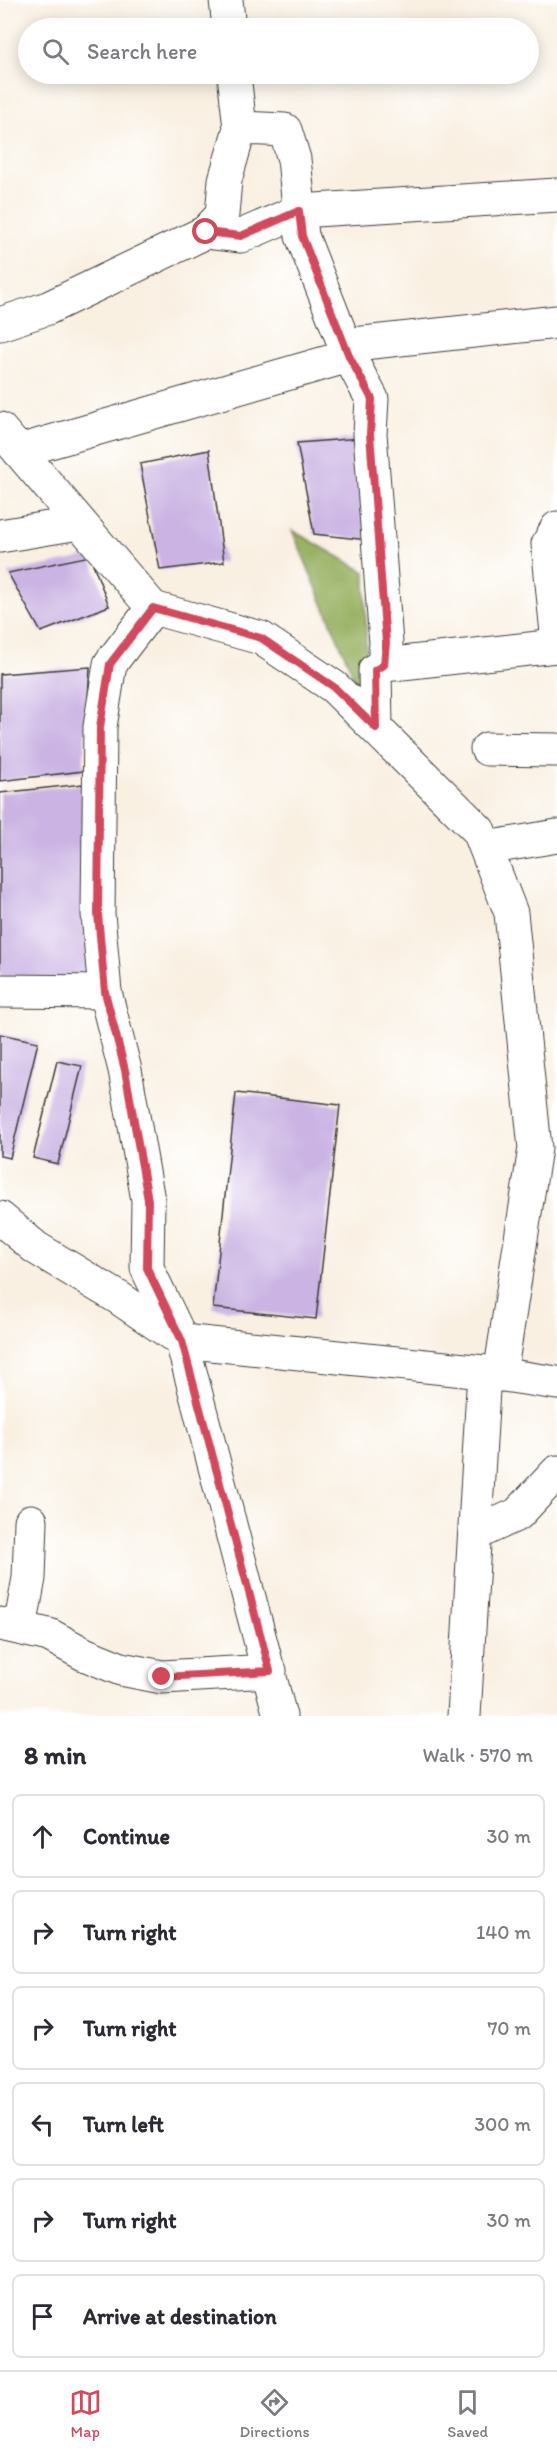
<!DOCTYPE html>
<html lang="en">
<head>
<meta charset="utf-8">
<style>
	:root { --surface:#fff; --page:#f2f2f3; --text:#2b2b33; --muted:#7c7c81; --line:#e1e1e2; --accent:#d1495b }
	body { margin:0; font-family:Itim,sans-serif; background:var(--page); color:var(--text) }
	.stop { position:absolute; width:18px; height:18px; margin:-14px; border:4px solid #d1495b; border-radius:50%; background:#fff }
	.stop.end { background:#d1495b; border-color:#fff; box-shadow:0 2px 6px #0008 }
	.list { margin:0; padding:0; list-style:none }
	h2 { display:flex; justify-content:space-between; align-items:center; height:78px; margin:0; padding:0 24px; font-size:26px }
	h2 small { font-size:20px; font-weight:400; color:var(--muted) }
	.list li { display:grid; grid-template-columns:39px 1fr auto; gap:18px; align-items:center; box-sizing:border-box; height:84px; margin:0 12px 12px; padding:0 12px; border:2px solid var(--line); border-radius:9px }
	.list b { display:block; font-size:22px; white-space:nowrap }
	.list em { font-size:20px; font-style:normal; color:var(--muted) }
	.icon { flex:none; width:33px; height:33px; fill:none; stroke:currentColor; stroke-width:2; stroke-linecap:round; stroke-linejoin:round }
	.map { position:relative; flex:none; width:557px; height:1716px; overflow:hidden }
	.search { position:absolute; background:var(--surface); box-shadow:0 3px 15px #0003; left:18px; right:18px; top:18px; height:66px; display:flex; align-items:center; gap:15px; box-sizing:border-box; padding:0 21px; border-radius:33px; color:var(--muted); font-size:22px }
	.sheet { height:654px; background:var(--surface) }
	nav { display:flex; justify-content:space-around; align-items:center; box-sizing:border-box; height:84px; border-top:2px solid var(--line); background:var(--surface); font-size:16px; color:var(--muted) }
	nav a { display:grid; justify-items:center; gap:3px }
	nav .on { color:var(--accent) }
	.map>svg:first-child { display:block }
	.forest { fill:#98b162; stroke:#5a663f; stroke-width:1.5 }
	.building { fill:#cbb4e3 }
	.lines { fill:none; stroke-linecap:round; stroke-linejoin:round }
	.minor-casing { stroke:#3d3c3a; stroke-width:35 }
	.minor { stroke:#fff; stroke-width:33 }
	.route { stroke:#d1495b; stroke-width:8 }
</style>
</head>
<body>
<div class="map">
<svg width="557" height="1716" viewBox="0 0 557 1716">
	<rect width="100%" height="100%" fill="#fff"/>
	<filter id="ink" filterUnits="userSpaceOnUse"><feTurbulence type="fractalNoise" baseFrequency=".0167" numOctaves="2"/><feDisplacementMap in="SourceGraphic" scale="12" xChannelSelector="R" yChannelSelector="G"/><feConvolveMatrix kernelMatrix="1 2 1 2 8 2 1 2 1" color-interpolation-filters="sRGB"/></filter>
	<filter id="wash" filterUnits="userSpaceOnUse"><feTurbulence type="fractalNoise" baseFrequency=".008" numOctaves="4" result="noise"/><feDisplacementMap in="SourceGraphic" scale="24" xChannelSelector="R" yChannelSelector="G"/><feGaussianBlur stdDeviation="1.35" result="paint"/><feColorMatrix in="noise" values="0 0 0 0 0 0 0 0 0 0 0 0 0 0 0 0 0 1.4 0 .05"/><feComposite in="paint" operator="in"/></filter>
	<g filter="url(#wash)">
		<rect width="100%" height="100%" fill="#f9f0e2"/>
		<path class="forest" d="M 292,530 L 365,572 L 367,708 Z"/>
		<g id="blocks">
			<g class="building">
				<path d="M 361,438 L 368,540 L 314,534 L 297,443 Z"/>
				<path d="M 209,450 L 224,562 L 160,570 L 140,464 Z"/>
				<path d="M 90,556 L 109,606 L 41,632 L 8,573 Z"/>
				<path d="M 90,667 L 83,771 L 0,781 L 0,674 Z"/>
				<path d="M 83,784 L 95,981 L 0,977 L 0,793 Z"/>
				<path d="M 0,1034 L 38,1042 L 10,1158 L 0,1156 Z"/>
				<path d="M 57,1061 L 82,1066 L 58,1164 L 33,1158 Z"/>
				<path d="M 236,1093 L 340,1105 L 316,1319 L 213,1308 Z"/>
			</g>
		</g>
	</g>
	<g filter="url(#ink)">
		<use href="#blocks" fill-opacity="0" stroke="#3d3c3a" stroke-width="1.5"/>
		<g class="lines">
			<defs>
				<g id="minor">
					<path d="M 226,0 L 229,28"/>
					<path d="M 234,74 L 240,128"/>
					<path d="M 206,232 L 241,236 L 299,211 L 557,195"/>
					<path d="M 0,324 L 48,308 L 206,232 L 222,215 L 225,180 L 240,128 L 285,130 L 294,159 L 302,236 L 349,356 L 19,451"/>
					<path d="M 345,345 L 557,322"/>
					<path d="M 349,356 L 372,399 L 370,434 L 386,643 L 384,665 L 375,670 L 376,728"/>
					<path d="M 0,429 L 153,608 L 110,664 L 100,727 L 98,914 L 105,992 L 125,1070 L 148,1200 L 147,1268 L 182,1341 L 280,1716"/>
					<path d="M 557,528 L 548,544 L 557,633"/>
					<path d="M 0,536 L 79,523"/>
					<path d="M 153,608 L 261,638 L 334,687 L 479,831 L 511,913 L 535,1148 L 500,1375"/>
					<path d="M 384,665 L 556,646 L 557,639"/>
					<path d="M 487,749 L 557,750"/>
					<path d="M 486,848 L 557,836"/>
					<path d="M 0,991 L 105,992"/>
					<path d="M 0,1218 L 36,1248 L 119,1298 L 182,1341 L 484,1372 L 557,1383"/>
					<path d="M 475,1534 L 518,1514 L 557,1472"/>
					<path d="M 0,1624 L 49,1635 L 84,1654 L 121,1669 L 162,1677 L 270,1671"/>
					<path d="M 20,1628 L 29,1578 L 31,1521"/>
					<path d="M 464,1716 L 484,1372"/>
				</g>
			</defs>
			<use href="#minor" class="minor-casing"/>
			<use href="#minor" class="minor"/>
		</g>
	</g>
	<g class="lines" filter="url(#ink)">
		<path class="route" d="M 162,1677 L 270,1671 L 182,1341 L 147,1268 L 148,1200 L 125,1070 L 105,992 L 98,914 L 100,727 L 110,664 L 153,608 L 261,638 L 334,687 L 376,728 L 375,670 L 384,665 L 386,643 L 370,434 L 372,399 L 349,356 L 302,236 L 299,211 L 241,236 L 206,232"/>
	</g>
</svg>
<div class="stop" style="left:206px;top:232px"></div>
<div class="stop end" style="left:162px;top:1677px"></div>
<div class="search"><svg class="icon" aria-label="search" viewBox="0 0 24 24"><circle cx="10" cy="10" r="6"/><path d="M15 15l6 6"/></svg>Search here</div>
</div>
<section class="sheet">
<h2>8 min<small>Walk · 570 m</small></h2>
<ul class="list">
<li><svg class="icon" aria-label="ahead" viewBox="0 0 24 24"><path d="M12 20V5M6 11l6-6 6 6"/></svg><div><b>Continue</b></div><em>30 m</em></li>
<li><svg class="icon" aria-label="right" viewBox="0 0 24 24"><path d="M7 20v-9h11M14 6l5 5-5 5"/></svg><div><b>Turn right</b></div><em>140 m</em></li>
<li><svg class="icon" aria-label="right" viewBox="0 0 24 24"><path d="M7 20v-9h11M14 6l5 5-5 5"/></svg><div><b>Turn right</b></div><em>70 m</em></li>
<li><svg class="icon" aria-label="left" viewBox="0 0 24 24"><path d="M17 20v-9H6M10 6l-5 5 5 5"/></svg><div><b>Turn left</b></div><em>300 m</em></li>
<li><svg class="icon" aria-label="right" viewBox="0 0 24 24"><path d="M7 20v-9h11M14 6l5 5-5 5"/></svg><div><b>Turn right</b></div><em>30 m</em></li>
<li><svg class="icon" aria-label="arrive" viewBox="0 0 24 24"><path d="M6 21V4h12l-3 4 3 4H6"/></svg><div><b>Arrive at destination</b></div></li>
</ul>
</section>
<nav>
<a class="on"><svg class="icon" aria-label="map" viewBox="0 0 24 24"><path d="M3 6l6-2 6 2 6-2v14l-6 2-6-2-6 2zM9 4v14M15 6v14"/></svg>Map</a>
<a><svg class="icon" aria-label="directions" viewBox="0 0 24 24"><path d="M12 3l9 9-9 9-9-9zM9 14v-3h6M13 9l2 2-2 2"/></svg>Directions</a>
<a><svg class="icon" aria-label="saved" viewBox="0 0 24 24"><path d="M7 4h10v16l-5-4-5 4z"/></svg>Saved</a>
</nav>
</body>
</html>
